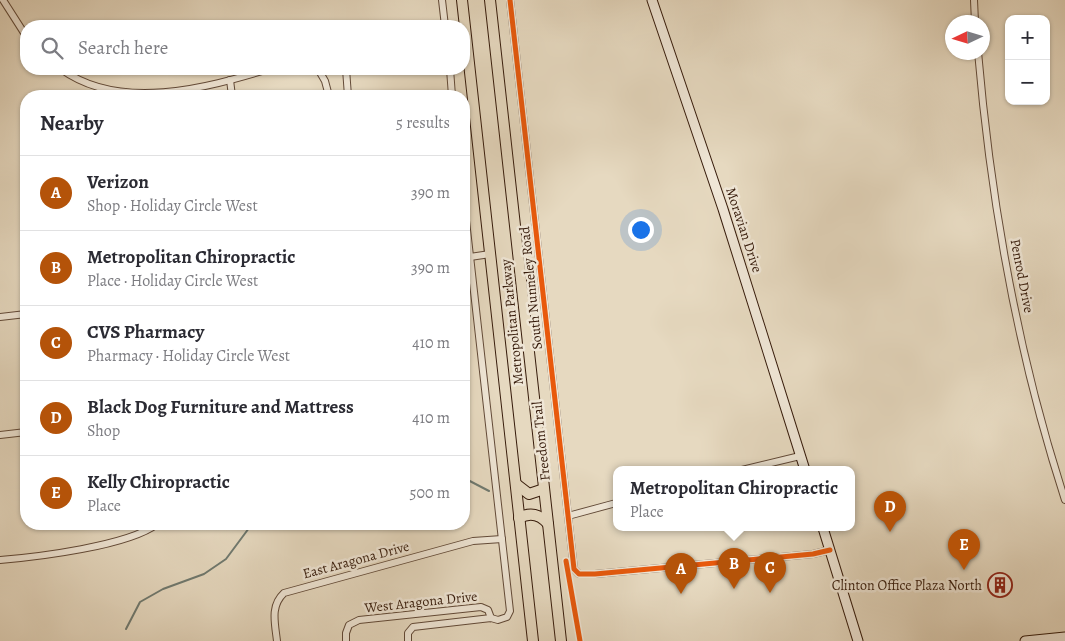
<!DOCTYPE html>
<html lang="en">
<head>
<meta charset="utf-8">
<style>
	:root { --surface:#fff; --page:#f7f7f7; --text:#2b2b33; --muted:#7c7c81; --line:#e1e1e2; --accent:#b45309 }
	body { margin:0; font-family:Alegreya,serif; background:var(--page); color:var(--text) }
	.controls { position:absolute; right:15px; top:15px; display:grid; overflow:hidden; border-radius:10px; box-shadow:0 1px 4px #0004 }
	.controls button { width:45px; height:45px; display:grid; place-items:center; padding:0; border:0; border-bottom:1px solid var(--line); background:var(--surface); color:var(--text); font:25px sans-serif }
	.compass { position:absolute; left:945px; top:15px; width:45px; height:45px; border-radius:50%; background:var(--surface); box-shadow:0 1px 4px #0004; rotate:266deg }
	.you { position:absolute; left:640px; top:229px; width:18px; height:18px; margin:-12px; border:4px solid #fff; border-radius:50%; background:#1a73e8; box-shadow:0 0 0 8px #1a73e833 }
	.badge { display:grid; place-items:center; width:32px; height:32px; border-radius:50%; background:var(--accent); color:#fff; font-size:16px; font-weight:700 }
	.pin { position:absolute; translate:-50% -41px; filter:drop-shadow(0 1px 2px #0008) }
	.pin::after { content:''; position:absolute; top:26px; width:18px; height:15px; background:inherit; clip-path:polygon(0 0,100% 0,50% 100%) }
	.popup { position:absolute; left:613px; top:466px; width:242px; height:65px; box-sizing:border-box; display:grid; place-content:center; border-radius:10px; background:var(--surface); filter:drop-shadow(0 1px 4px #0005); font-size:16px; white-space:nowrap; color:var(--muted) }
	.popup b { font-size:19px; color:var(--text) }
	.popup::after { content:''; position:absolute; left:50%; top:100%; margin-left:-10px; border:10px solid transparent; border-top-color:var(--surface) }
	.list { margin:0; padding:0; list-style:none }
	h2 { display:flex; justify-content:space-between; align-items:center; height:65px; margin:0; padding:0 20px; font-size:21px }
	h2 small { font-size:16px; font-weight:400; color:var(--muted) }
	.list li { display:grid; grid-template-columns:32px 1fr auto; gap:15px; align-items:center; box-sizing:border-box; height:75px; padding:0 20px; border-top:1px solid var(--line) }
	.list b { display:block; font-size:19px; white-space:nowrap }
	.list p { margin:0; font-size:16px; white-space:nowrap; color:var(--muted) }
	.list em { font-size:16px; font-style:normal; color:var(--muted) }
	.icon { flex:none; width:28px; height:28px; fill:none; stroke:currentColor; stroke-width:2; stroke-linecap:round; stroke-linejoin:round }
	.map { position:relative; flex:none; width:1065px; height:641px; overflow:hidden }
	.search { position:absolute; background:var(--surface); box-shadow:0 1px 4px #0004; left:20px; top:20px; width:450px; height:55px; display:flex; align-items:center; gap:12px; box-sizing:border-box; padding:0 18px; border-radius:20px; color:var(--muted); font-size:19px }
	.panel { position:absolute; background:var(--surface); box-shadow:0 1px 4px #0004; left:20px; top:90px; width:450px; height:440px; border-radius:20px }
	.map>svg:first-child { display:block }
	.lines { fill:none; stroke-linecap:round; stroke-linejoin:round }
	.stream { stroke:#707a70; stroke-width:2 }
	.street-casing { stroke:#624a38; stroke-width:8 }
	.secondary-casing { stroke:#361b0b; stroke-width:11 }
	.primary-casing { stroke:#361b0b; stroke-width:12 }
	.street { stroke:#efe6d6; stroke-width:6 }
	.secondary { stroke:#efe6d6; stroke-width:9 }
	.primary { stroke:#e6d9c0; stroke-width:10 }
	.cycleway-casing { stroke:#efe6d6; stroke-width:8 }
	.cycleway { stroke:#e8590c; stroke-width:5 }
	.labels { text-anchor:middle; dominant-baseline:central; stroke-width:5; stroke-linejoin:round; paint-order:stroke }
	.street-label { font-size:14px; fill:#361b0b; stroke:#efe6d6 }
	.poi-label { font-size:14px; fill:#361b0b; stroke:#efe6d6; text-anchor:end }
</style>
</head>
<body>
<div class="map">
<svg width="1065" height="641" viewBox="0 0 1065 641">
	<rect width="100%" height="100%" fill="#e6d9c0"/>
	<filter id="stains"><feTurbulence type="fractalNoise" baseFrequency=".004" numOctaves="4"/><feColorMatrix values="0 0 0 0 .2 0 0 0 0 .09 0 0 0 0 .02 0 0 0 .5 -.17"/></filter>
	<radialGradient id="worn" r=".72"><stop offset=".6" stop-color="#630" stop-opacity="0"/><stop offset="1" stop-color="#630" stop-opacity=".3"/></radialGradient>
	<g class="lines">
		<g class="stream">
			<path d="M 464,478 L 489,491"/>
			<path d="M 126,629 L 140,602 L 163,589 L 204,574 L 226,559 L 252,524"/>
		</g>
		<defs>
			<g id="street">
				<path d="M 3,0 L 26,36"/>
				<path d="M 442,0 L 445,26"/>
				<path d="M 510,0 L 574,569 L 579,574 L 595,574 L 813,554 L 830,550"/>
				<path d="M 974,0 L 975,22"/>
				<path d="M 978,52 C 991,203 1018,356 1065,500"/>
				<path d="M 61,69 C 120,112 206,88 269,69"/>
				<path d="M 318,69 L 325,81 L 329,96"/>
				<path d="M 346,69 L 348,96"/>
				<path d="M 450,69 L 452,96"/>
				<path d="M 230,80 L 232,96"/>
				<path d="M 464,256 L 470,257 L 490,254"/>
				<path d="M 0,317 L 26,314"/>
				<path d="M 0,435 L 26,432"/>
				<path d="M 742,470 L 800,456"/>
				<path d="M 568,516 L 616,503"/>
				<path d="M 0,560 C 37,557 128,546 157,524"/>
				<path d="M 277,641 C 275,623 270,606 284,593 L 473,541 L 502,539"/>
				<path d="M 346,641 L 346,633 L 349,625 L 359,620 L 481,607 L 488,610 L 491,618"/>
				<path d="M 408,641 L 408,633 L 413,627 L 491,618 L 498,620 L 507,617 L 510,611 L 464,203"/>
			</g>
			<g id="secondary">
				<path d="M 652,0 L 723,209 L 805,470"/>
				<path d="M 823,528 L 858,641"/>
				<path d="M 1025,641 L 1065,637"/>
			</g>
			<g id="primary">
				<path d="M 462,0 L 533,641"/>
				<path d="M 490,0 L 561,641"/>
				<path d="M 516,484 L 529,494 L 544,489"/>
				<path d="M 519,518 C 530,512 540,514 548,524"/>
			</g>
		</defs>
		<use href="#street" class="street-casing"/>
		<use href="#secondary" class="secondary-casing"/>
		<use href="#primary" class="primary-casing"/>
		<use href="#street" class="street"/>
		<use href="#secondary" class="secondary"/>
		<use href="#primary" class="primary"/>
		<defs>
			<g id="cycleway">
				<path d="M 510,0 L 574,569 L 579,574 L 595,574 L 813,554 L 830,550"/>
				<path d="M 566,561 L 580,641"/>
			</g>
		</defs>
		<use href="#cycleway" class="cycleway-casing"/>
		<use href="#cycleway" class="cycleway"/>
	</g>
	<defs>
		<symbol id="building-ring" viewBox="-11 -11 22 22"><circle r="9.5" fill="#efe6d6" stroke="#8f2418" stroke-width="1.5"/><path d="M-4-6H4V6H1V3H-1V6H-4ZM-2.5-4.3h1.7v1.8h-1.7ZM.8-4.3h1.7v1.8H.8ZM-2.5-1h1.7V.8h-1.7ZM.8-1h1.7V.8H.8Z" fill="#8f2418"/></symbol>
	</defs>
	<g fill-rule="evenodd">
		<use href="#building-ring" x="986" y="571" width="28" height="28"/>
	</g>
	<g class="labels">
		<g class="street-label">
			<text transform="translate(744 230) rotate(72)">Moravian Drive</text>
			<text transform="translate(1022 276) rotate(79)">Penrod Drive</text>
			<text transform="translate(531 288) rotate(-96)">South Nunneley Road</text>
			<text transform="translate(512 322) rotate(-96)">Metropolitan Parkway</text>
			<text transform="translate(541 441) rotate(-96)">Freedom Trail</text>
			<text transform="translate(356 560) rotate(-15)">East Aragona Drive</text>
			<text transform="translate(421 602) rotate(-6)">West Aragona Drive</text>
		</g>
		<g class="poi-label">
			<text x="982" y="585">Clinton Office Plaza North</text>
		</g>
	</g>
	<rect width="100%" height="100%" filter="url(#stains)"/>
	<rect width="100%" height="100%" fill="url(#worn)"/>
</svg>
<div class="controls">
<button>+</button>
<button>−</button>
</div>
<svg class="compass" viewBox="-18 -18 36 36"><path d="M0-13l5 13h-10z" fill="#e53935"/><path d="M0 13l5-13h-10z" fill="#7c7c81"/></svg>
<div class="you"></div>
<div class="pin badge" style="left:681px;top:594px">A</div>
<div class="pin badge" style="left:734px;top:589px">B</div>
<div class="popup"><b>Metropolitan Chiropractic</b>Place</div>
<div class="pin badge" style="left:770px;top:593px">C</div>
<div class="pin badge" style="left:890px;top:532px">D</div>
<div class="pin badge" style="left:964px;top:570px">E</div>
<div class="search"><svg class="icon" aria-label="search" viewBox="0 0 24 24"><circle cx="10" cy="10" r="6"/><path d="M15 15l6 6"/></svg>Search here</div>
<section class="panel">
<h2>Nearby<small>5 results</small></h2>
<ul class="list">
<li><span class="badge">A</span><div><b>Verizon</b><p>Shop · Holiday Circle West</p></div><em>390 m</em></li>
<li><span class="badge">B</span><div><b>Metropolitan Chiropractic</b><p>Place · Holiday Circle West</p></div><em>390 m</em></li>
<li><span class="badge">C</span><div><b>CVS Pharmacy</b><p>Pharmacy · Holiday Circle West</p></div><em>410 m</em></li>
<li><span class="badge">D</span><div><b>Black Dog Furniture and Mattress</b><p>Shop</p></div><em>410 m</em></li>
<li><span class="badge">E</span><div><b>Kelly Chiropractic</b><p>Place</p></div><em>500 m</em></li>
</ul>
</section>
</div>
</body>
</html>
